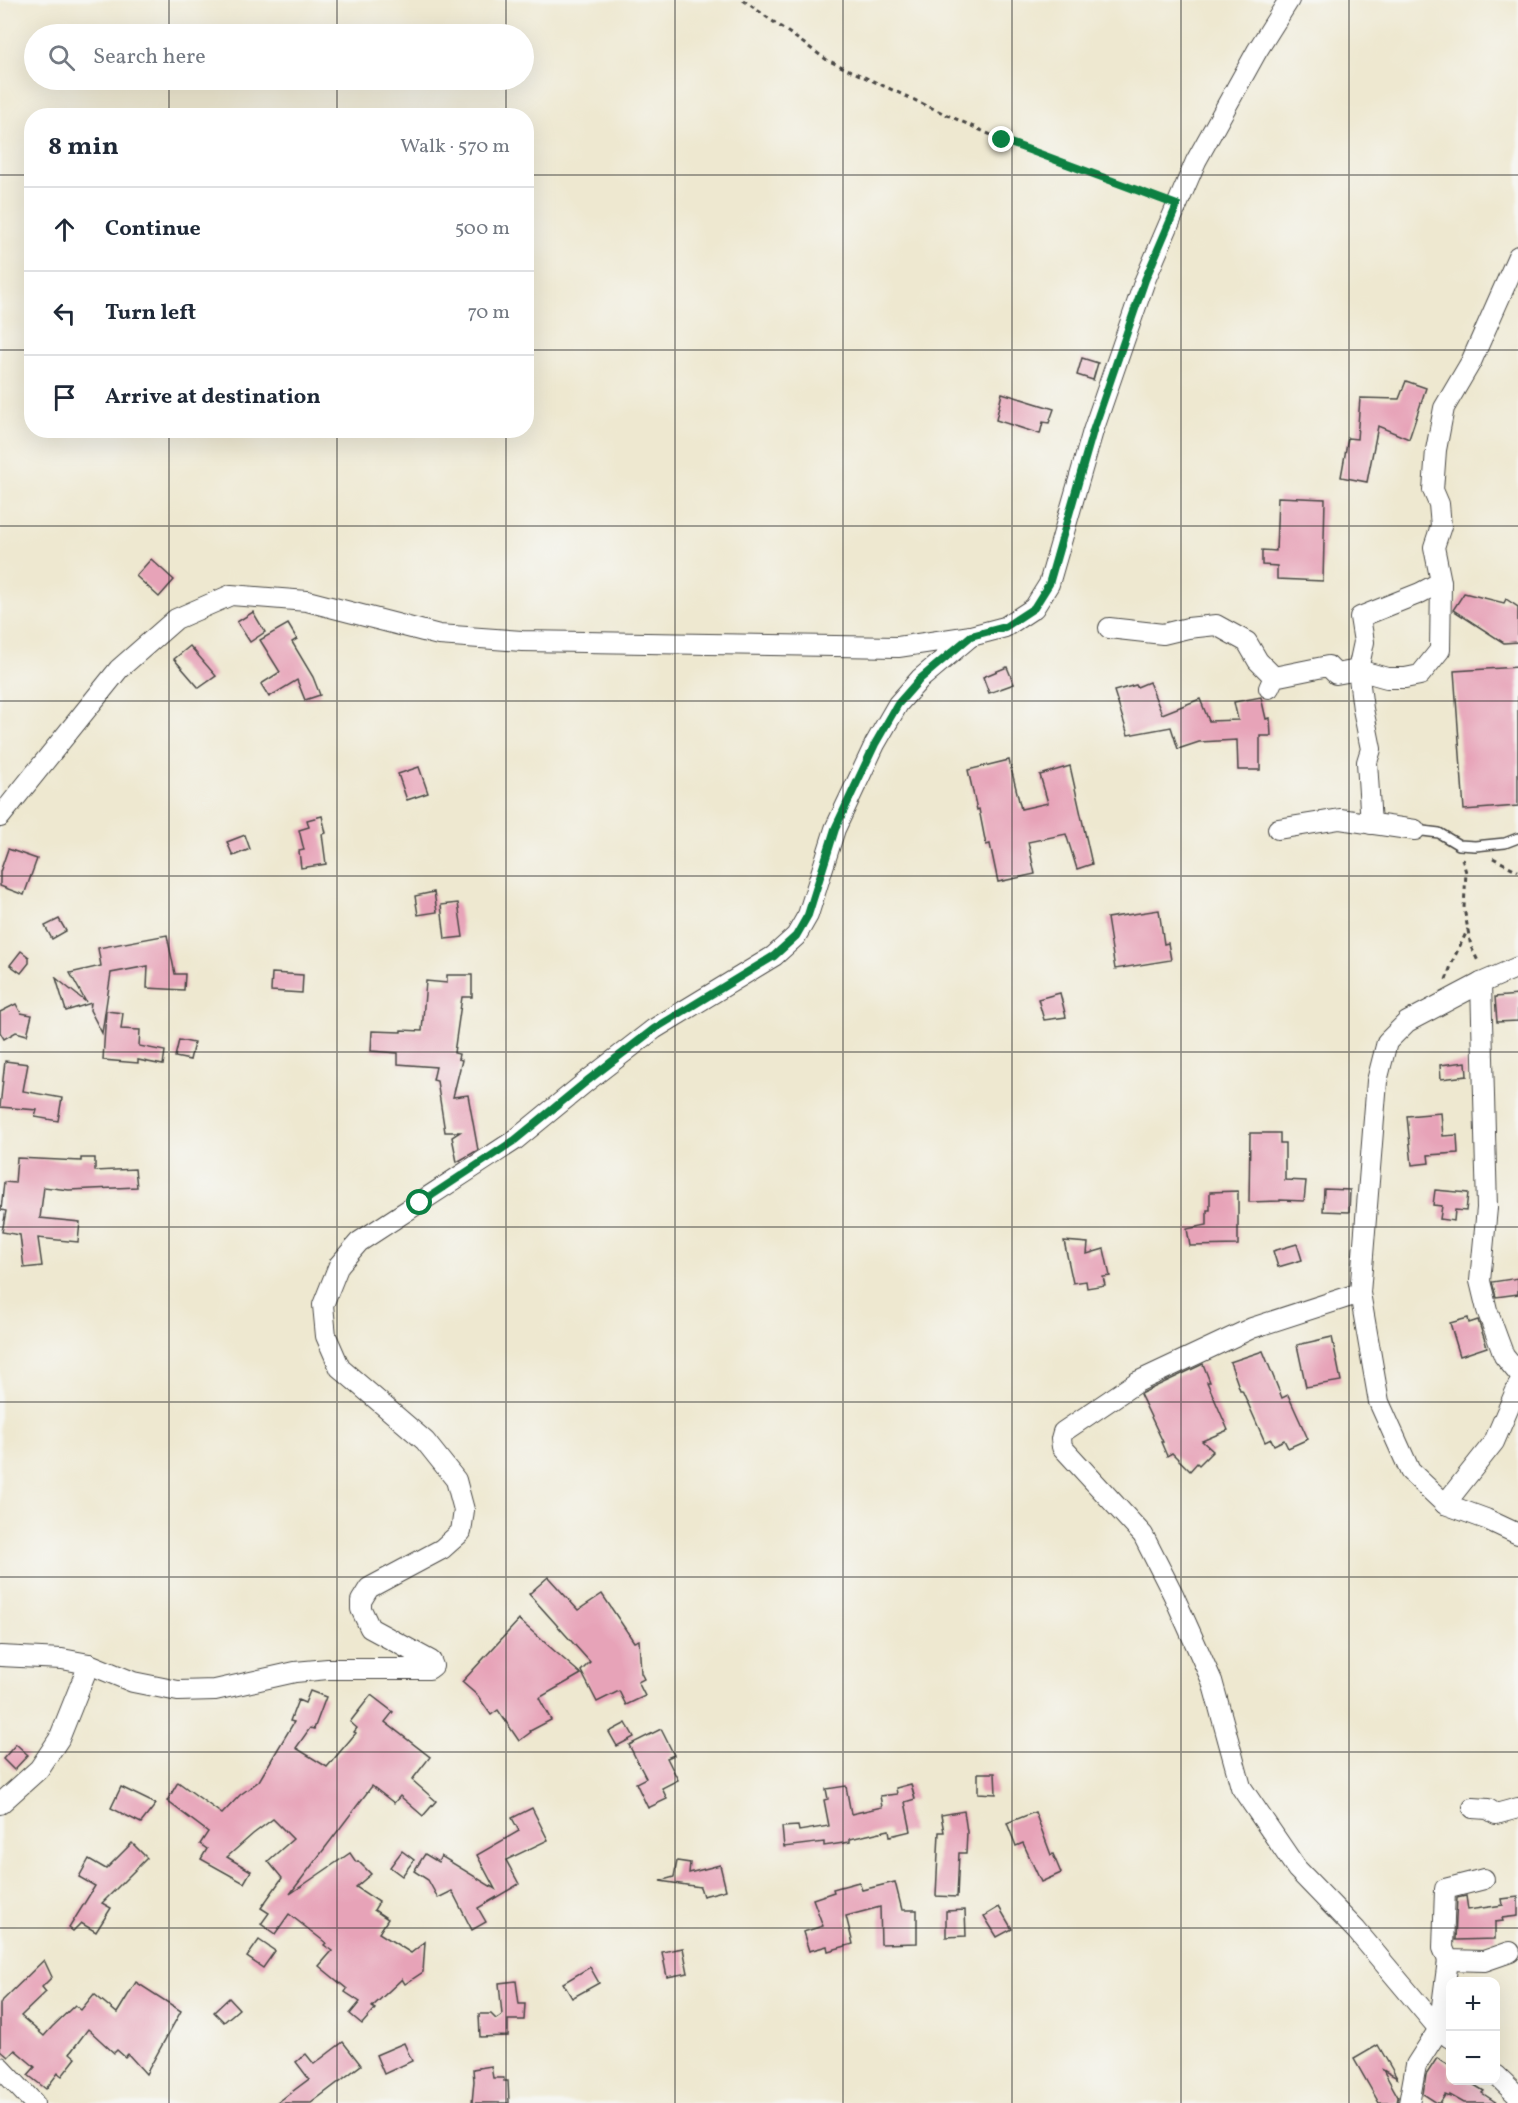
<!DOCTYPE html>
<html lang="en">
<head>
<meta charset="utf-8">
<style>
	:root { --surface:#fff; --page:#f2f2f3; --text:#1f2937; --muted:#747a83; --line:#e0e1e3 }
	body { margin:0; font-family:Vollkorn,serif; background:var(--page); color:var(--text) }
	.controls { position:absolute; right:18px; bottom:18px; display:grid; overflow:hidden; border-radius:12px; box-shadow:0 6px 24px #0002 }
	.controls button { width:54px; height:54px; display:grid; place-items:center; padding:0; border:0; border-bottom:2px solid var(--line); background:var(--surface); color:var(--text); font:30px sans-serif }
	.stop { position:absolute; width:18px; height:18px; margin:-14px; border:4px solid #0b8043; border-radius:50%; background:#fff }
	.stop.end { background:#0b8043; border-color:#fff; box-shadow:0 2px 6px #0008 }
	.list { margin:0; padding:0; list-style:none }
	h2 { display:flex; justify-content:space-between; align-items:center; height:78px; margin:0; padding:0 24px; font-size:26px }
	h2 small { font-size:20px; font-weight:400; color:var(--muted) }
	.list li { display:grid; grid-template-columns:39px 1fr auto; gap:18px; align-items:center; box-sizing:border-box; height:84px; padding:0 24px; border-top:2px solid var(--line) }
	.list b { display:block; font-size:22px; white-space:nowrap }
	.list em { font-size:20px; font-style:normal; color:var(--muted) }
	.icon { flex:none; width:33px; height:33px; fill:none; stroke:currentColor; stroke-width:2; stroke-linecap:round; stroke-linejoin:round }
	.map { position:relative; flex:none; width:1518px; height:2103px; overflow:hidden }
	.search { position:absolute; background:var(--surface); box-shadow:0 6px 24px #0002; left:24px; top:24px; width:510px; height:66px; display:flex; align-items:center; gap:15px; box-sizing:border-box; padding:0 21px; border-radius:33px; color:var(--muted); font-size:22px }
	.panel { position:absolute; background:var(--surface); box-shadow:0 6px 24px #0002; left:24px; top:108px; width:510px; height:330px; border-radius:24px }
	.map>svg:first-child { display:block }
	.building { fill:#e7a3b8 }
	.lines { fill:none; stroke-linecap:round; stroke-linejoin:round }
	.lane-casing { stroke:#484744; stroke-width:12 }
	.street-casing { stroke:#484744; stroke-width:22 }
	.path { stroke:#484744; stroke-width:3; stroke-dasharray:4.5 4.5; stroke-linecap:butt }
	.lane { stroke:#fff; stroke-width:9 }
	.street { stroke:#fff; stroke-width:20 }
	.route { stroke:#0b8043; stroke-width:8 }
	.grid { fill:none; stroke:#2b2b2b; stroke-width:1.5; stroke-opacity:0.55 }
</style>
</head>
<body>
<div class="map">
<svg width="1518" height="2103" viewBox="0 0 1518 2103">
	<rect width="100%" height="100%" fill="#f6f6f2"/>
	<filter id="ink" filterUnits="userSpaceOnUse"><feTurbulence type="fractalNoise" baseFrequency=".0167" numOctaves="2"/><feDisplacementMap in="SourceGraphic" scale="12" xChannelSelector="R" yChannelSelector="G"/><feConvolveMatrix kernelMatrix="1 2 1 2 8 2 1 2 1" color-interpolation-filters="sRGB"/></filter>
	<filter id="wash" filterUnits="userSpaceOnUse"><feTurbulence type="fractalNoise" baseFrequency=".008" numOctaves="4" result="noise"/><feDisplacementMap in="SourceGraphic" scale="24" xChannelSelector="R" yChannelSelector="G"/><feGaussianBlur stdDeviation="1.35" result="paint"/><feColorMatrix in="noise" values="0 0 0 0 0 0 0 0 0 0 0 0 0 0 0 0 0 1.4 0 .05"/><feComposite in="paint" operator="in"/></filter>
	<g filter="url(#wash)">
		<rect width="100%" height="100%" fill="#eee8d0"/>
		<g id="blocks">
			<g class="building">
				<path d="M 1082,358 L 1098,363 L 1093,380 L 1077,375 Z"/>
				<path d="M 1406,381 L 1426,388 L 1409,439 L 1378,426 L 1367,482 L 1341,477 L 1348,438 L 1357,439 L 1360,398 L 1399,399 Z"/>
				<path d="M 1002,393 L 1054,409 L 1049,423 L 1043,422 L 1040,434 L 996,420 Z"/>
				<path d="M 1278,497 L 1325,499 L 1323,581 L 1277,579 L 1277,566 L 1262,565 L 1262,550 L 1276,551 Z"/>
				<path d="M 151,559 L 174,580 L 159,597 L 136,576 Z"/>
				<path d="M 1464,593 L 1504,603 L 1506,599 L 1518,607 L 1518,642 L 1504,643 L 1453,610 Z"/>
				<path d="M 253,612 L 265,632 L 250,642 L 237,622 Z"/>
				<path d="M 288,624 L 297,639 L 292,642 L 313,677 L 320,695 L 305,700 L 297,680 L 269,697 L 261,684 L 280,672 L 260,640 Z"/>
				<path d="M 190,646 L 216,676 L 199,688 L 174,659 Z"/>
				<path d="M 1007,667 L 1014,684 L 989,693 L 983,677 Z"/>
				<path d="M 1518,667 L 1518,806 L 1464,810 L 1454,671 Z"/>
				<path d="M 1149,682 L 1162,714 L 1200,699 L 1209,721 L 1238,720 L 1234,702 L 1261,697 L 1266,719 L 1270,718 L 1271,736 L 1260,736 L 1260,770 L 1238,770 L 1237,740 L 1199,742 L 1178,749 L 1171,727 L 1128,735 L 1114,691 L 1136,685 L 1137,687 Z"/>
				<path d="M 1009,760 L 1021,809 L 1048,803 L 1040,775 L 1070,766 L 1092,864 L 1077,869 L 1066,834 L 1028,842 L 1035,874 L 998,882 L 990,844 L 986,845 L 979,809 L 977,810 L 968,770 Z"/>
				<path d="M 419,767 L 428,793 L 407,800 L 398,774 Z"/>
				<path d="M 322,816 L 326,833 L 322,834 L 326,864 L 301,868 L 299,851 L 304,850 L 299,830 L 309,827 L 307,820 Z"/>
				<path d="M 245,835 L 250,849 L 233,856 L 227,842 Z"/>
				<path d="M 8,849 L 37,859 L 24,895 L 0,886 L 0,872 Z"/>
				<path d="M 434,892 L 437,912 L 418,915 L 415,896 Z"/>
				<path d="M 458,903 L 463,937 L 445,939 L 441,905 Z"/>
				<path d="M 1159,910 L 1164,944 L 1168,943 L 1171,960 L 1115,969 L 1107,918 Z"/>
				<path d="M 59,919 L 66,931 L 52,939 L 45,926 Z"/>
				<path d="M 167,935 L 175,974 L 185,974 L 184,990 L 147,988 L 148,966 L 111,973 L 102,1033 L 90,1010 L 91,1003 L 66,1011 L 56,978 L 86,1002 L 70,973 L 101,966 L 98,948 Z"/>
				<path d="M 21,951 L 29,957 L 29,963 L 21,973 L 10,965 Z"/>
				<path d="M 272,973 L 303,975 L 302,993 L 271,991 Z"/>
				<path d="M 447,975 L 472,975 L 472,997 L 462,997 L 454,1053 L 459,1054 L 458,1059 L 462,1060 L 453,1097 L 468,1095 L 478,1150 L 457,1162 L 452,1137 L 460,1132 L 445,1132 L 437,1081 L 433,1080 L 436,1067 L 398,1064 L 398,1053 L 371,1051 L 372,1031 L 401,1032 L 401,1030 L 422,1031 L 426,981 L 447,983 Z"/>
				<path d="M 1060,993 L 1066,1017 L 1044,1020 L 1038,999 Z"/>
				<path d="M 1518,995 L 1518,1021 L 1497,1022 L 1495,997 Z"/>
				<path d="M 16,1004 L 21,1013 L 32,1015 L 27,1035 L 16,1032 L 4,1039 L 0,1032 L 0,1012 Z"/>
				<path d="M 106,1011 L 123,1013 L 121,1029 L 140,1030 L 139,1046 L 165,1051 L 163,1065 L 138,1060 L 138,1063 L 103,1060 Z"/>
				<path d="M 179,1040 L 194,1043 L 190,1060 L 175,1057 Z"/>
				<path d="M 5,1061 L 28,1064 L 23,1091 L 62,1098 L 58,1121 L 35,1117 L 37,1110 L 0,1107 Z"/>
				<path d="M 1466,1062 L 1467,1076 L 1441,1079 L 1440,1065 Z"/>
				<path d="M 1441,1113 L 1443,1136 L 1457,1135 L 1458,1153 L 1428,1155 L 1429,1163 L 1412,1165 L 1407,1116 Z"/>
				<path d="M 1250,1133 L 1280,1133 L 1280,1143 L 1285,1143 L 1285,1180 L 1306,1181 L 1304,1201 L 1280,1200 L 1280,1201 L 1249,1202 Z"/>
				<path d="M 17,1158 L 81,1161 L 81,1158 L 95,1158 L 95,1171 L 135,1169 L 137,1187 L 69,1190 L 44,1187 L 40,1218 L 80,1222 L 78,1242 L 38,1238 L 42,1266 L 24,1268 L 20,1235 L 2,1232 L 6,1211 L 1,1210 L 4,1182 L 15,1183 Z"/>
				<path d="M 1324,1189 L 1350,1190 L 1349,1212 L 1323,1211 Z"/>
				<path d="M 1435,1190 L 1468,1193 L 1466,1211 L 1455,1210 L 1454,1221 L 1440,1219 L 1442,1206 L 1433,1205 Z"/>
				<path d="M 1238,1191 L 1238,1245 L 1190,1246 L 1187,1229 L 1207,1225 L 1207,1210 L 1210,1210 L 1210,1192 Z"/>
				<path d="M 1064,1241 L 1088,1243 L 1087,1254 L 1104,1249 L 1110,1276 L 1103,1277 L 1105,1285 L 1087,1288 L 1086,1281 L 1073,1283 Z"/>
				<path d="M 1297,1244 L 1302,1260 L 1278,1267 L 1273,1251 Z"/>
				<path d="M 1518,1278 L 1518,1294 L 1496,1297 L 1492,1282 Z"/>
				<path d="M 1468,1318 L 1469,1323 L 1478,1320 L 1487,1347 L 1460,1356 L 1450,1323 Z"/>
				<path d="M 1332,1337 L 1341,1381 L 1306,1387 L 1297,1345 Z"/>
				<path d="M 1263,1351 L 1282,1398 L 1288,1395 L 1308,1439 L 1288,1448 L 1284,1440 L 1274,1445 L 1271,1439 L 1265,1442 L 1242,1390 L 1240,1390 L 1230,1362 Z"/>
				<path d="M 1203,1364 L 1210,1382 L 1207,1382 L 1228,1430 L 1202,1441 L 1213,1451 L 1199,1465 L 1197,1463 L 1190,1471 L 1172,1453 L 1167,1456 L 1161,1442 L 1163,1442 L 1140,1394 Z"/>
				<path d="M 548,1577 L 578,1610 L 602,1594 L 634,1642 L 639,1640 L 641,1673 L 644,1679 L 638,1682 L 645,1696 L 626,1705 L 619,1691 L 597,1702 L 581,1671 L 590,1662 L 529,1594 Z"/>
				<path d="M 519,1620 L 581,1674 L 539,1698 L 551,1720 L 530,1731 L 531,1732 L 519,1741 L 498,1710 L 491,1715 L 478,1696 L 462,1682 Z"/>
				<path d="M 310,1691 L 326,1697 L 314,1729 L 310,1728 L 296,1748 L 327,1767 L 356,1733 L 354,1732 L 357,1728 L 350,1722 L 371,1695 L 393,1712 L 385,1722 L 430,1757 L 412,1780 L 436,1801 L 423,1816 L 400,1796 L 394,1803 L 372,1786 L 290,1894 L 350,1853 L 356,1862 L 358,1861 L 371,1874 L 356,1887 L 379,1902 L 374,1910 L 388,1919 L 379,1933 L 411,1953 L 425,1942 L 423,1972 L 405,1984 L 402,1979 L 372,2007 L 375,2009 L 362,2024 L 350,2014 L 360,2002 L 345,1992 L 347,1989 L 319,1966 L 332,1951 L 324,1945 L 326,1943 L 289,1914 L 275,1934 L 261,1924 L 269,1913 L 261,1908 L 282,1878 L 268,1861 L 293,1839 L 273,1819 L 253,1834 L 227,1857 L 251,1871 L 244,1883 L 201,1859 L 207,1849 L 200,1844 L 208,1832 L 167,1801 L 178,1782 L 222,1814 L 240,1795 L 259,1781 L 294,1722 L 290,1721 L 298,1700 L 305,1703 Z"/>
				<path d="M 626,1723 L 634,1737 L 617,1746 L 609,1732 Z"/>
				<path d="M 661,1729 L 674,1755 L 667,1758 L 678,1780 L 662,1788 L 667,1799 L 648,1808 L 636,1783 L 646,1778 L 629,1745 Z"/>
				<path d="M 16,1744 L 28,1755 L 14,1770 L 3,1759 Z"/>
				<path d="M 978,1773 L 995,1773 L 996,1794 L 978,1793 Z"/>
				<path d="M 911,1784 L 915,1799 L 905,1802 L 911,1831 L 890,1836 L 889,1830 L 850,1839 L 850,1842 L 824,1846 L 824,1842 L 784,1847 L 782,1827 L 798,1826 L 799,1831 L 829,1826 L 824,1800 L 828,1799 L 826,1789 L 846,1786 L 851,1814 L 882,1807 L 880,1796 L 897,1794 L 896,1788 Z"/>
				<path d="M 121,1787 L 156,1804 L 141,1823 L 111,1808 Z"/>
				<path d="M 532,1808 L 548,1840 L 506,1860 L 519,1884 L 478,1908 L 486,1922 L 472,1930 L 452,1891 L 438,1898 L 428,1880 L 414,1871 L 425,1854 L 438,1862 L 441,1856 L 495,1889 L 477,1855 L 519,1831 L 512,1818 Z"/>
				<path d="M 964,1811 L 967,1832 L 966,1853 L 959,1853 L 957,1897 L 936,1896 L 939,1832 L 944,1832 L 941,1815 Z"/>
				<path d="M 1035,1812 L 1051,1855 L 1053,1854 L 1061,1873 L 1041,1882 L 1023,1843 L 1016,1846 L 1007,1823 Z"/>
				<path d="M 132,1843 L 147,1858 L 102,1903 L 111,1908 L 96,1932 L 81,1923 L 73,1931 L 69,1928 L 95,1886 L 79,1877 L 89,1859 L 106,1869 Z"/>
				<path d="M 402,1851 L 414,1860 L 402,1876 L 390,1867 Z"/>
				<path d="M 677,1861 L 690,1863 L 689,1873 L 720,1865 L 726,1890 L 703,1896 L 700,1887 L 660,1881 L 674,1877 Z"/>
				<path d="M 859,1882 L 862,1890 L 895,1882 L 902,1910 L 917,1910 L 917,1943 L 881,1944 L 880,1907 L 846,1916 L 853,1944 L 828,1951 L 827,1946 L 809,1951 L 803,1932 L 823,1926 L 813,1899 L 834,1892 L 833,1889 Z"/>
				<path d="M 1466,1896 L 1468,1910 L 1503,1905 L 1502,1899 L 1518,1897 L 1518,1916 L 1502,1918 L 1503,1921 L 1495,1922 L 1495,1939 L 1455,1940 L 1457,1898 Z"/>
				<path d="M 999,1907 L 1012,1929 L 997,1937 L 984,1916 Z"/>
				<path d="M 965,1910 L 966,1936 L 946,1937 L 946,1911 Z"/>
				<path d="M 259,1940 L 275,1951 L 263,1968 L 247,1957 Z"/>
				<path d="M 683,1948 L 688,1973 L 667,1977 L 662,1952 Z"/>
				<path d="M 44,1960 L 52,1977 L 42,1987 L 46,1992 L 21,2016 L 44,2036 L 52,2027 L 75,2005 L 81,2010 L 94,1994 L 117,2013 L 136,1982 L 181,2011 L 146,2074 L 128,2054 L 125,2057 L 117,2050 L 114,2053 L 88,2029 L 70,2053 L 76,2058 L 62,2076 L 58,2073 L 46,2089 L 28,2075 L 35,2067 L 15,2050 L 8,2057 L 0,2050 L 0,2003 Z"/>
				<path d="M 590,1967 L 599,1983 L 572,1998 L 563,1983 Z"/>
				<path d="M 516,1981 L 519,2004 L 525,2004 L 524,2020 L 508,2020 L 508,2036 L 480,2037 L 479,2014 L 491,2014 L 496,2019 L 502,2015 L 499,1983 Z"/>
				<path d="M 229,1998 L 239,2009 L 224,2022 L 214,2012 Z"/>
				<path d="M 343,2042 L 361,2065 L 311,2103 L 277,2103 L 309,2079 L 296,2062 L 306,2054 L 314,2064 Z"/>
				<path d="M 404,2043 L 412,2061 L 384,2074 L 376,2055 Z"/>
				<path d="M 1378,2045 L 1397,2078 L 1383,2070 L 1398,2097 L 1397,2103 L 1379,2103 L 1354,2059 Z"/>
				<path d="M 1437,2058 L 1450,2066 L 1450,2080 L 1466,2080 L 1484,2091 L 1482,2093 L 1497,2103 L 1464,2103 L 1450,2095 L 1450,2097 L 1445,2095 L 1440,2103 L 1437,2103 L 1423,2094 L 1426,2075 Z"/>
				<path d="M 491,2066 L 493,2078 L 504,2078 L 504,2081 L 508,2081 L 509,2103 L 472,2103 L 474,2081 L 473,2069 Z"/>
			</g>
		</g>
	</g>
	<g filter="url(#ink)">
		<use href="#blocks" fill-opacity="0" stroke="#484744" stroke-width="1.5"/>
		<g class="lines">
			<defs>
				<path id="lane" d="M 1415,830 L 1439,833 L 1459,845 L 1475,846 L 1505,843 L 1518,838"/>
				<g id="street">
					<path d="M 1109,628 L 1163,634 L 1188,628 L 1216,625 L 1247,642 L 1258,661 L 1274,677"/>
					<path d="M 1269,688 L 1274,677 L 1328,666 L 1336,674 L 1358,670 L 1387,678 L 1405,678 L 1420,675 L 1440,650 L 1441,582"/>
					<path d="M 0,817 L 119,669 L 176,619 L 231,595 L 307,601 L 439,635 L 522,641 L 898,647 L 971,636 L 1005,627 L 1034,608 L 1049,584 L 1093,431 L 1145,280 L 1196,161 L 1257,51 L 1289,0"/>
					<path d="M 1371,824 L 1367,762 L 1371,749 L 1363,709 L 1358,670 L 1364,642 L 1360,617 L 1420,593 L 1441,582 L 1434,547 L 1441,526 L 1439,504 L 1433,490 L 1436,450 L 1444,408 L 1471,362 L 1518,256"/>
					<path d="M 1278,829 L 1340,819 L 1415,830"/>
					<path d="M 1518,967 L 1481,983 L 1407,1022 L 1387,1042 L 1377,1081 L 1360,1293 L 1379,1402 L 1410,1471 L 1445,1504 L 1486,1519 L 1518,1534"/>
					<path d="M 1481,983 L 1487,1208 L 1480,1281 L 1487,1310 L 1504,1356 L 1518,1373"/>
					<path d="M 1360,1293 L 1252,1328 L 1137,1382 L 1063,1432 L 1061,1439 L 1062,1447 L 1143,1535 L 1173,1594 L 1212,1681 L 1241,1787 L 1297,1869 L 1356,1930 L 1439,2029 L 1450,2038"/>
					<path d="M 1445,1504 L 1494,1442 L 1518,1386"/>
					<path d="M 0,1656 L 62,1659 L 89,1664 L 133,1682 L 178,1691 L 215,1690 L 295,1672 L 328,1669 L 429,1669 L 433,1666 L 431,1661 L 370,1628 L 361,1609 L 361,1601 L 369,1588 L 442,1549 L 461,1532 L 464,1510 L 456,1480 L 425,1441 L 340,1368 L 326,1336 L 323,1305 L 339,1265 L 359,1242 L 515,1140 L 587,1081 L 654,1029 L 774,956 L 796,936 L 808,915 L 835,829 L 875,744 L 898,704 L 920,679 L 971,636"/>
					<path d="M 0,1804 L 39,1769 L 59,1739 L 89,1664"/>
					<path d="M 1473,1808 L 1488,1809 L 1496,1814 L 1518,1808"/>
					<path d="M 1484,1879 L 1445,1889 L 1443,1948 L 1448,1960 L 1484,1961 L 1510,1952"/>
					<path d="M 0,2067 L 34,2103"/>
					<path d="M 1496,2075 L 1518,2096"/>
					<path d="M 1409,2103 L 1416,2065 L 1439,2029 L 1448,1960"/>
				</g>
			</defs>
			<use href="#lane" class="lane-casing"/>
			<use href="#street" class="street-casing"/>
			<g class="path">
				<path d="M 743,0 L 827,60 L 1002,140 L 1161,199"/>
				<path d="M 1493,858 L 1518,871"/>
				<path d="M 1462,859 L 1466,872 L 1464,908 L 1471,947 L 1479,963"/>
				<path d="M 1446,980 L 1453,960 L 1468,929"/>
			</g>
			<use href="#lane" class="lane"/>
			<use href="#street" class="street"/>
		</g>
	</g>
	<g class="lines" filter="url(#ink)">
		<path class="route" d="M 420,1203 L 515,1140 L 587,1081 L 654,1029 L 774,956 L 796,936 L 808,915 L 835,829 L 875,744 L 898,704 L 920,679 L 971,636 L 1005,627 L 1034,608 L 1049,584 L 1093,431 L 1145,280 L 1177,205 L 1002,140"/>
	</g>
	<path class="grid" d="M 169,0 L 169,34M 337,0 L 337,34M 506,0 L 506,34M 675,0 L 675,2103M 843,0 L 843,2103M 1012,0 L 1012,2103M 1181,0 L 1181,2103M 1349,0 L 1349,2103M 169,80 L 169,116M 337,80 L 337,116M 506,80 L 506,116M 0,175 L 32,175M 526,175 L 1518,175M 0,350 L 32,350M 526,350 L 1518,350M 169,430 L 169,2103M 337,430 L 337,2103M 506,430 L 506,2103M 0,526 L 1518,526M 0,701 L 1518,701M 0,876 L 1518,876M 0,1052 L 1518,1052M 0,1227 L 1518,1227M 0,1402 L 1518,1402M 0,1577 L 1518,1577M 0,1752 L 1518,1752M 0,1928 L 1518,1928"/>
</svg>
<div class="controls">
<button>+</button>
<button>−</button>
</div>
<div class="stop" style="left:420px;top:1203px"></div>
<div class="stop end" style="left:1002px;top:140px"></div>
<div class="search"><svg class="icon" aria-label="search" viewBox="0 0 24 24"><circle cx="10" cy="10" r="6"/><path d="M15 15l6 6"/></svg>Search here</div>
<section class="panel">
<h2>8 min<small>Walk · 570 m</small></h2>
<ul class="list">
<li><svg class="icon" aria-label="ahead" viewBox="0 0 24 24"><path d="M12 20V5M6 11l6-6 6 6"/></svg><div><b>Continue</b></div><em>500 m</em></li>
<li><svg class="icon" aria-label="left" viewBox="0 0 24 24"><path d="M17 20v-9H6M10 6l-5 5 5 5"/></svg><div><b>Turn left</b></div><em>70 m</em></li>
<li><svg class="icon" aria-label="arrive" viewBox="0 0 24 24"><path d="M6 21V4h12l-3 4 3 4H6"/></svg><div><b>Arrive at destination</b></div></li>
</ul>
</section>
</div>
</body>
</html>
